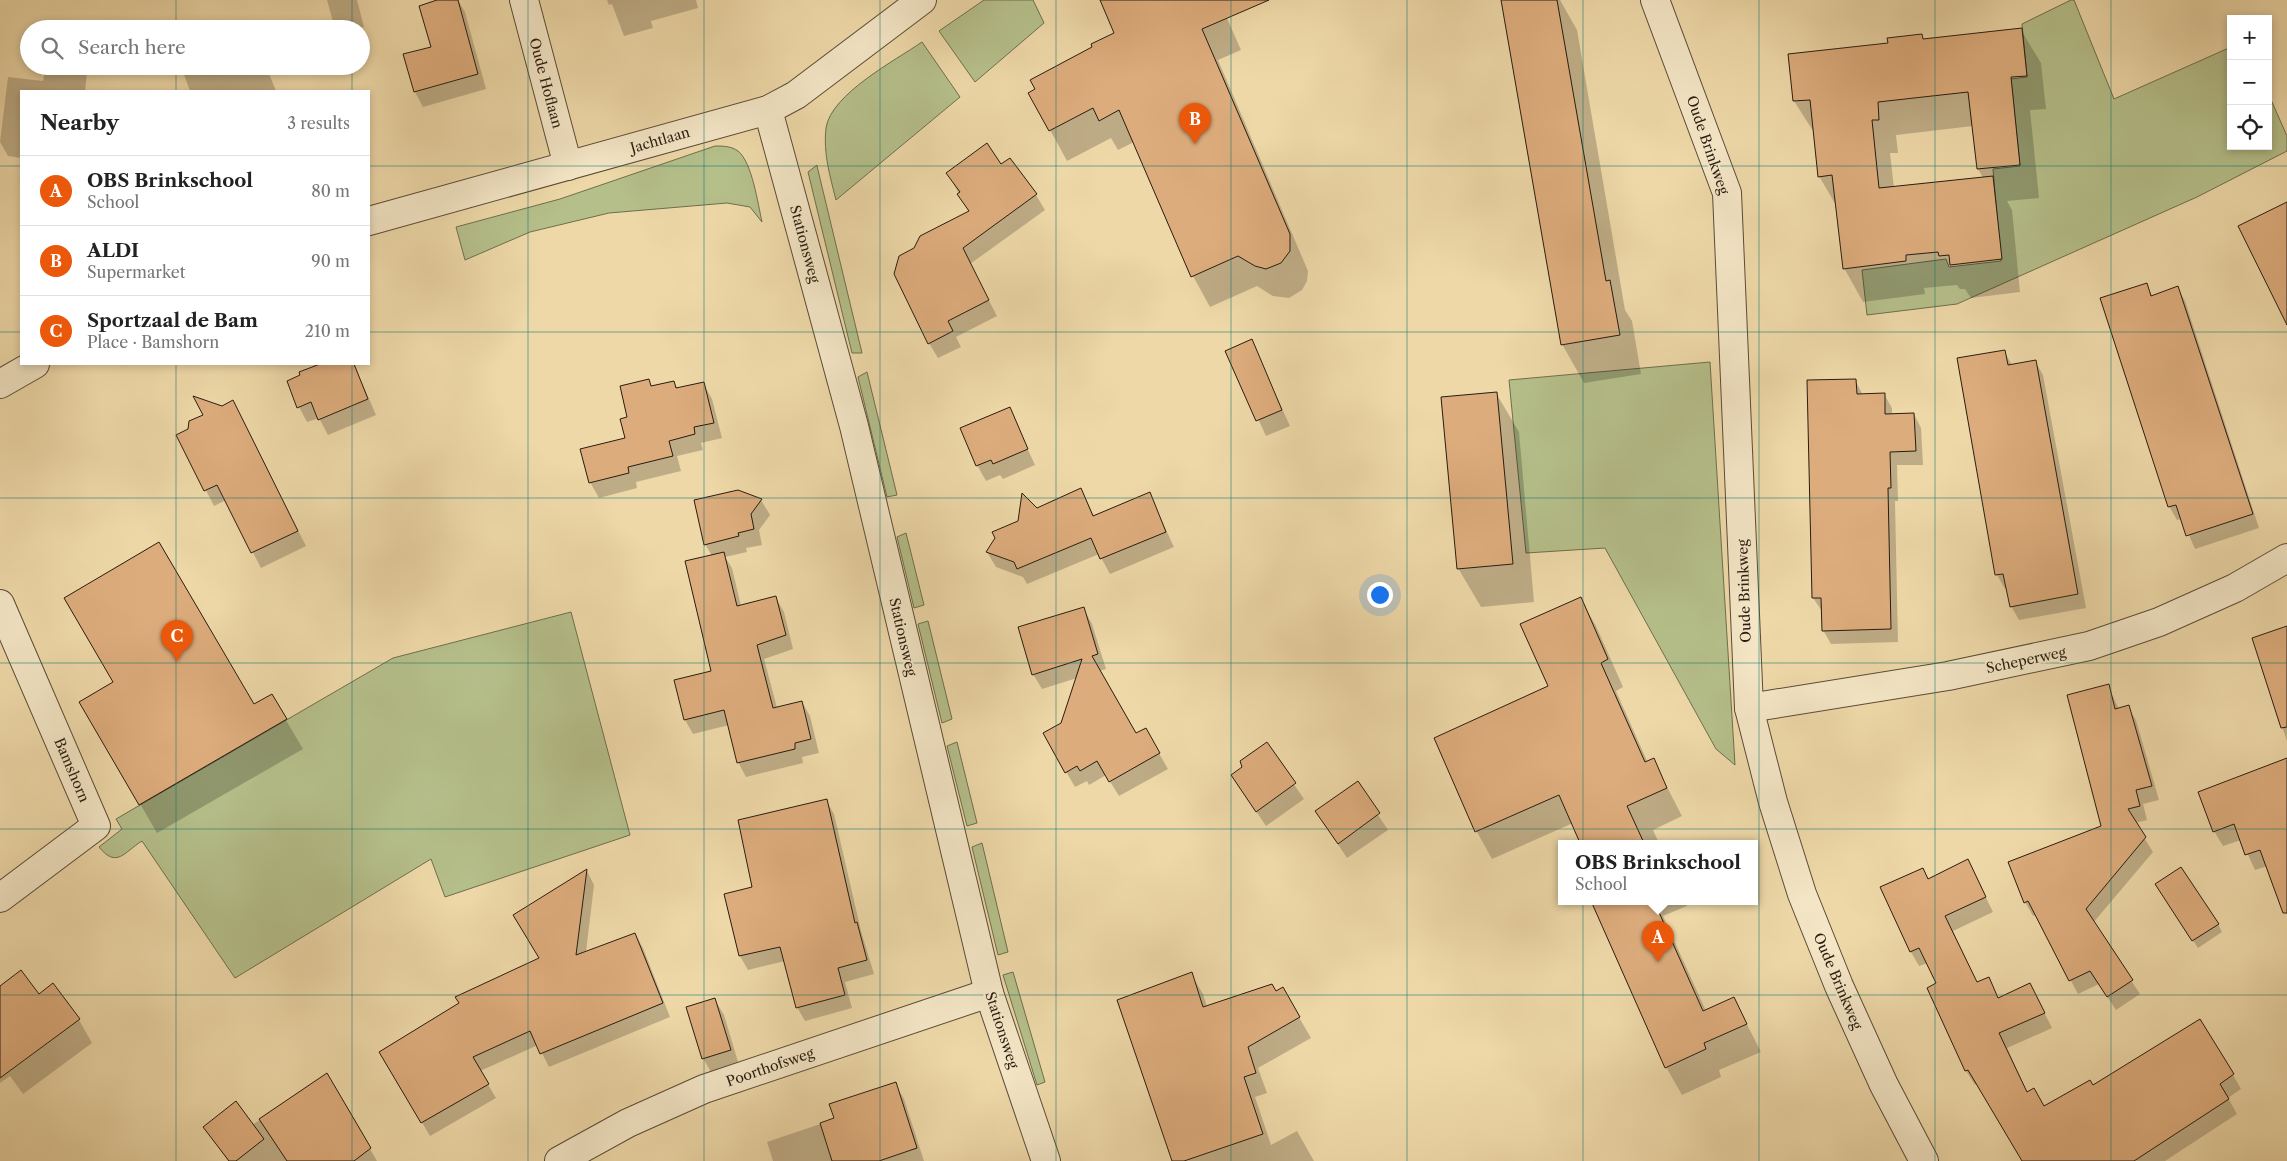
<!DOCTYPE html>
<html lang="en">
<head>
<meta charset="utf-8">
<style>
	:root { --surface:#fff; --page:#f6f6f6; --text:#222; --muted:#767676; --line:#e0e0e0; --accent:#ea580c }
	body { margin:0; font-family:"Libre Caslon Text",serif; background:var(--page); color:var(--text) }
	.controls { position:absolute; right:15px; top:15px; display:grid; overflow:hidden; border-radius:0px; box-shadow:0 2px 8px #0003 }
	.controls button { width:45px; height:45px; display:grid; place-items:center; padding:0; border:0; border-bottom:1px solid var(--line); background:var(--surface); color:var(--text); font:25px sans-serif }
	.you { position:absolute; left:1379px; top:594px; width:18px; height:18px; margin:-12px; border:4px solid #fff; border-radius:50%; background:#1a73e8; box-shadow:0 0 0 8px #1a73e833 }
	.badge { display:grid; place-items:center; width:32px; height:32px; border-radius:50%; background:var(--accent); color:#fff; font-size:16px; font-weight:700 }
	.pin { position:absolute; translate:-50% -41px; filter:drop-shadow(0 1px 2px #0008) }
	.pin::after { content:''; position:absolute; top:26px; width:18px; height:15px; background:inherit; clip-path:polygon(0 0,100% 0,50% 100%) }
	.popup { position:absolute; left:1558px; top:840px; width:200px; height:65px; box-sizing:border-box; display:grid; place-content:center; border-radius:0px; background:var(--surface); filter:drop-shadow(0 1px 4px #0005); font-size:16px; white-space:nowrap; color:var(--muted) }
	.popup b { font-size:19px; color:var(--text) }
	.popup::after { content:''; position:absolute; left:50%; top:100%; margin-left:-10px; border:10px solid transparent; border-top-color:var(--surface) }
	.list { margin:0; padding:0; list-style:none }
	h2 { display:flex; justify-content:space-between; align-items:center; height:65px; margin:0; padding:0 20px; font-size:21px }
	h2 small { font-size:16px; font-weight:400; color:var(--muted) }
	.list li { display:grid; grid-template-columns:32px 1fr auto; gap:15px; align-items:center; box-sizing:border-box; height:70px; padding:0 20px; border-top:1px solid var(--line) }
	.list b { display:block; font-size:19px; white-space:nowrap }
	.list p { margin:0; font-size:16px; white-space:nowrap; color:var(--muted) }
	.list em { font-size:16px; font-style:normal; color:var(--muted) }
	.icon { flex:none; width:28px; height:28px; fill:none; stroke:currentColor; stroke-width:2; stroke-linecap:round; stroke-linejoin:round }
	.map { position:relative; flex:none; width:2287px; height:1161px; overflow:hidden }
	.search { position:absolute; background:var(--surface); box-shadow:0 2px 8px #0003; left:20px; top:20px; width:350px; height:55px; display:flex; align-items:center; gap:12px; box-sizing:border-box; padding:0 18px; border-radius:28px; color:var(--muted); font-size:19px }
	.panel { position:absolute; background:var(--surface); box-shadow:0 2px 8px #0003; left:20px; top:90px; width:350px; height:275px; border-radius:0px }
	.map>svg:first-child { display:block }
	.green { fill:#b5bf8a; stroke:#6e6e4e }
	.shadow { fill:#0003; fill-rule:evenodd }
	.building { fill:#ddac7c; stroke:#281c11 }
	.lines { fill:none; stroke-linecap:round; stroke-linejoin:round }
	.minor-casing { stroke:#5a4b37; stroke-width:30 }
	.minor { stroke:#f4e6c6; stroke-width:28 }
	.grid { fill:none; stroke:#0f766e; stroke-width:1; stroke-opacity:0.55 }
	.labels { text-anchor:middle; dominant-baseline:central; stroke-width:4; stroke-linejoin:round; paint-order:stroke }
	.street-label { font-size:14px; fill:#281c11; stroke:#f4e6c6 }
</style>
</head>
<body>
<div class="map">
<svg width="2287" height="1161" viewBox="0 0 2287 1161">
	<rect width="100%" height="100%" fill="#eed8a8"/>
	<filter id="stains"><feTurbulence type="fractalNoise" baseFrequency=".004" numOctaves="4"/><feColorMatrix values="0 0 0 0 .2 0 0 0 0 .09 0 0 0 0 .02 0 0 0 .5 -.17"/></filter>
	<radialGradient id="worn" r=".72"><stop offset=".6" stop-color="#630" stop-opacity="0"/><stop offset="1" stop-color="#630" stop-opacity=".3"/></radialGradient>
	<g class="green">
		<path d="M 984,0 L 1033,0 L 1044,23 L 975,82 L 939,31 Z"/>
		<path d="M 2071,0 L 2074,0 L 2114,99 L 2231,47 L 2231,146 L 2268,146 L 2268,93 L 2287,136 L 2287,151 L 2197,197 L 1957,304 L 1867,315 L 1862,270 L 1946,259 L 1949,267 L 2001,261 L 1993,169 L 2020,166 L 2011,79 L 2027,77 L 2022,24 Z"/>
		<path d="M 922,42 L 960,97 L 836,200 C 830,176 823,153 826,128 C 831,94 896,60 922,42 Z"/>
		<path d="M 715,146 C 723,146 731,146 738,151 C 752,162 758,204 762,222 L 750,207 L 727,203 L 609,213 L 530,232 L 465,260 L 456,227 L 560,199 Z"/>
		<path d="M 817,165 L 817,166 L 862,353 L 852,353 L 808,172 Z"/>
		<path d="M 1710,362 L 1735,765 L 1716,749 L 1605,548 L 1526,553 L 1509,380 Z"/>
		<path d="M 867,372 L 897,495 L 887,497 L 858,377 Z"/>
		<path d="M 906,533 L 924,605 L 914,608 L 897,537 Z"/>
		<path d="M 571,612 L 630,835 L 445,897 L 431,859 L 235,978 L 142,841 C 124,852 117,869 99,847 L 122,829 L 116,819 L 393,658 Z"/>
		<path d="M 928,621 L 952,719 L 942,723 L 918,624 Z"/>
		<path d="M 957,742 L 977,823 L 967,826 L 947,746 Z"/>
		<path d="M 982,843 L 1008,952 L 998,955 L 972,847 Z"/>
		<path d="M 1013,972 L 1045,1082 L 1037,1085 L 1003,975 Z"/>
	</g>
	<g class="shadow">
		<path d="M 327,0 L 357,0 L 364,27 L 335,29 Z"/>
		<path d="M 443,0 L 458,0 L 465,12 L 486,89 L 423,107 L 415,92 L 432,48 Z"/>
		<path d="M 607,0 L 696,0 L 698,8 L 651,21 L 653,28 L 624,36 L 612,4 L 609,5 Z"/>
		<path d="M 1101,0 L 1219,0 L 1241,50 L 1218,60 L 1308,271 L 1307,281 L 1302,290 L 1289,298 L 1273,296 L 1257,286 L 1210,307 L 1193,276 L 1134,142 L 1118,150 L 1111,138 L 1067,161 L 1030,93 L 1116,34 Z"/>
		<path d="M 1502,0 L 1560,0 L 1577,30 L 1625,310 L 1632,321 L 1641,374 L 1584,383 L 1562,344 Z"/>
		<path d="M 2021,30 L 2041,63 L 2046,109 L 2030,110 L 2039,198 L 2007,201 L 2012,210 L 2020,292 L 1971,298 L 1965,289 L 1960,289 L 1957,285 L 1924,288 L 1925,294 L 1863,302 L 1844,268 L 1837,207 L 1819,176 L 1815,134 L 1794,101 L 1889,44 L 1921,35 L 1924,40 ZM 1973,126 L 1978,169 L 1983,178 L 1894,188 L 1890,153 L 1898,153 L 1896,135 Z"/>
		<path d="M 46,66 L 84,66 L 87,73 L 85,91 L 21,91 L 21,158 L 8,156 L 0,142 L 8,77 L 43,81 Z"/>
		<path d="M 190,66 L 266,66 L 276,91 L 190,91 L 182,69 Z"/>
		<path d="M 1001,165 L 1036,195 L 1045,210 L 970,264 L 997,316 L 956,337 L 961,347 L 938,358 L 929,343 L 915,249 L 969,212 L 948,174 Z"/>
		<path d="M 2146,284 L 2153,297 L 2178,288 L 2185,301 L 2259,528 L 2195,549 L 2182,519 L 2177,520 L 2169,506 Z"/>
		<path d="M 1251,341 L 1290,426 L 1266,436 L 1227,351 Z"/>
		<path d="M 2004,351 L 2012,365 L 2035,361 L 2043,375 L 2086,608 L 2019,620 L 2011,606 L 2007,588 L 2005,589 L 1997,575 Z"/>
		<path d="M 324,364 L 354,364 L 376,415 L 328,435 L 319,418 L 307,422 L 299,407 L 300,373 Z"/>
		<path d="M 1855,380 L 1863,395 L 1884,394 L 1892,408 L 1892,415 L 1914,414 L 1921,428 L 1923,465 L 1897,465 L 1898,501 L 1895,501 L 1898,642 L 1831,644 L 1823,630 L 1822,611 L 1813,598 Z"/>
		<path d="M 648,381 L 652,387 L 674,382 L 678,389 L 703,383 L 712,399 L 722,438 L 701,443 L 703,450 L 677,456 L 681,471 L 636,482 L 637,488 L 599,498 L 590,482 L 626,439 L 629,418 Z"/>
		<path d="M 1496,393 L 1519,432 L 1534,602 L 1481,607 L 1458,568 Z"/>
		<path d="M 233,402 L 306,546 L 261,568 L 226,500 L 214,506 L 178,436 Z"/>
		<path d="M 1009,409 L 1035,465 L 1003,479 L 1000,475 L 986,481 L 977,465 Z"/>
		<path d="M 1081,489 L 1094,516 L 1149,493 L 1174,547 L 1110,574 L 1099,554 L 1027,584 L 1023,577 L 996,567 L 987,552 L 1019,521 L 1036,510 Z"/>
		<path d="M 761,500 L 770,515 L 759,530 L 762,545 L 746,548 L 747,552 L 725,557 L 732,568 L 741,606 L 776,598 L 784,612 L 793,649 L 764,659 L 777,708 L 802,702 L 810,716 L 819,753 L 802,757 L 803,763 L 746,777 L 738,762 L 729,725 L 693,734 L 685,720 L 675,681 L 713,672 L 712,556 L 705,544 Z"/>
		<path d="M 1580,598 L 1596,626 L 1623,687 L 1616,691 L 1648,763 L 1653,760 L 1682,816 L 1653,830 L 1659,843 L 1582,843 L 1573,823 L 1492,859 L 1477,832 L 1435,739 L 1550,687 Z"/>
		<path d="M 1084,609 L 1092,624 L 1106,669 L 1099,671 L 1136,735 L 1145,729 L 1168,769 L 1119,796 L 1106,775 L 1089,785 L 1087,781 L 1075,787 L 1044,734 L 1062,724 L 1077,678 L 1042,689 L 1033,674 Z"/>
		<path d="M 2287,627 L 2287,741 L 2253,638 Z"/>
		<path d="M 2108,686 L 2119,709 L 2128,707 L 2136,720 L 2159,800 L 2143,804 L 2147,820 L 2135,823 L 2153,852 L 2093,923 L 2140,994 L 2116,1010 L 2099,984 L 2078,994 L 2036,915 L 2033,916 L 2025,902 L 2102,827 Z"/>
		<path d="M 271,695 L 303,749 L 157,833 L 81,702 L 253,705 Z"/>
		<path d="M 1266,744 L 1304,799 L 1266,826 L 1242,790 L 1244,767 Z"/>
		<path d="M 1357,783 L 1388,830 L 1347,858 L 1316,811 Z"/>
		<path d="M 2200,792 L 2287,809 L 2287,875 L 2268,866 L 2255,870 L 2241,840 L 2223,846 L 2214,831 Z"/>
		<path d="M 826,800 L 834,814 L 861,931 L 874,974 L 845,982 L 852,1008 L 805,1021 L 797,1007 L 785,961 L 748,970 L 740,956 L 725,895 L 753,888 Z"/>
		<path d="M 1968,861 L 1993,912 L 1953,931 L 1977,983 L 1988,978 L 1999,999 L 2030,984 L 2052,1028 L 2007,1048 L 2028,1094 L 2044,1108 L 2093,1086 L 2233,1075 L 2241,1089 L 2228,1098 L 2237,1114 L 2165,1161 L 2023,1161 L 1977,1084 L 1975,1085 L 1966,1071 L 1928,989 L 1938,984 L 1928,963 L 1919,966 L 1911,952 L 1923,869 L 1929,880 Z"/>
		<path d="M 587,871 L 594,885 L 586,952 L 635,934 L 643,948 L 670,1017 L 549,1067 L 538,1045 L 480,1071 L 496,1098 L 430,1136 L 381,1052 L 541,959 Z"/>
		<path d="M 2161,892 L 2218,924 L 2222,932 L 2198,948 Z"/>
		<path d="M 1593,901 L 1685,901 L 1687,906 L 1663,916 L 1706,1011 L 1734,999 L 1761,1052 L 1719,1070 L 1721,1077 L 1682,1095 L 1666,1067 Z"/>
		<path d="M 1191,974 L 1203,994 L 1207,1007 L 1275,993 L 1282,988 L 1311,1038 L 1258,1068 L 1267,1093 L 1255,1097 L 1271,1145 L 1297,1131 L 1314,1161 L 1173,1161 Z"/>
		<path d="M 53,984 L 79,1020 L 92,1043 L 23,1094 L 10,1076 L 0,1083 L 0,988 L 39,995 Z"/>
		<path d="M 715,1000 L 724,1015 L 739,1065 L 712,1074 L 703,1058 Z"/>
		<path d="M 327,1075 L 377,1161 L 228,1161 L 205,1128 L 252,1125 Z"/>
		<path d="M 895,1084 L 904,1099 L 924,1161 L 773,1161 L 767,1142 L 835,1119 Z"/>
	</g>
	<g class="building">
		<path d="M 437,0 L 458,0 L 478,74 L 414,92 L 403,54 L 431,47 L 419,6 Z"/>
		<path d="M 1100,0 L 1269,0 L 1202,29 L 1290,234 L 1290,251 L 1281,263 L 1266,269 L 1255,266 L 1238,256 L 1191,277 L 1119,110 L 1099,121 L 1093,108 L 1049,131 L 1028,93 L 1035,89 L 1030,80 L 1092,47 L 1091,44 L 1114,33 Z"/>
		<path d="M 1501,0 L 1557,0 L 1606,281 L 1610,280 L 1620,335 L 1561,345 Z"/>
		<path d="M 2022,28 L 2027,76 L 2011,77 L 2020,165 L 1977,169 L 1968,92 L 1878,102 L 1879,120 L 1872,120 L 1879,188 L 1993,176 L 2002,259 L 1950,265 L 1949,255 L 1939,256 L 1938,252 L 1906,255 L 1906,261 L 1843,269 L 1832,175 L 1818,177 L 1810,100 L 1793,101 L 1788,54 L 1888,43 L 1887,38 L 1922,34 L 1923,39 Z"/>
		<path d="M 987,143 L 1001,164 L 1010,158 L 1037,194 L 963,248 L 989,300 L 948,321 L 953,331 L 928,344 L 894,274 L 899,256 L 914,248 L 920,236 L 969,211 L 957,194 L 960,192 L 946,173 Z"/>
		<path d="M 2287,202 L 2287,325 L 2238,226 Z"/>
		<path d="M 2147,283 L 2151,296 L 2178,286 L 2253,514 L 2186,536 L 2176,505 L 2168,507 L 2100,298 Z"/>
		<path d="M 1252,339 L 1282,410 L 1256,421 L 1225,351 Z"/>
		<path d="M 2005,350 L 2008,365 L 2036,360 L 2078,594 L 2010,607 L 2003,574 L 1995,575 L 1957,358 Z"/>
		<path d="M 320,364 L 354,364 L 368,399 L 318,420 L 311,402 L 297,408 L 287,381 L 300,375 L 299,372 Z"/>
		<path d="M 649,379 L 651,386 L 674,381 L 676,388 L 704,382 L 714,423 L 694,427 L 695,434 L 669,441 L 673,456 L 628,467 L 629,473 L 589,483 L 580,449 L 625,438 L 620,419 L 627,417 L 620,386 Z"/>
		<path d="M 1856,379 L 1857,394 L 1885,393 L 1885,414 L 1914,413 L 1916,451 L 1890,452 L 1891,488 L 1888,488 L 1891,629 L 1822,631 L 1821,598 L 1812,598 L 1807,380 Z"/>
		<path d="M 1497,392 L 1513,564 L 1457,569 L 1441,397 Z"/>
		<path d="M 193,396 L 222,406 L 233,400 L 298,531 L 251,553 L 217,485 L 204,491 L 176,435 L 188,429 L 189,421 L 203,415 Z"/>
		<path d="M 1010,407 L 1028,449 L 993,464 L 991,460 L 976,466 L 960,428 Z"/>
		<path d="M 1081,488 L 1093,516 L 1150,492 L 1166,532 L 1100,559 L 1091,538 L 1017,569 L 1014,562 L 986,552 L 995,538 L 992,532 L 1018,521 L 1022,493 L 1037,508 Z"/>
		<path d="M 738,490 L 762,499 L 751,514 L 754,529 L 738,533 L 739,536 L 704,545 L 694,500 Z"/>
		<path d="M 159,542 L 254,704 L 272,694 L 287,719 L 139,805 L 79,702 L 113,682 L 64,598 Z"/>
		<path d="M 724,552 L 737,606 L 776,596 L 786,635 L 757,645 L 773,708 L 802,701 L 811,739 L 795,743 L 795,749 L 737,763 L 724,710 L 684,720 L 674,680 L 711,671 L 685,561 Z"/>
		<path d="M 1581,597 L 1608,659 L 1601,663 L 1645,762 L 1654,758 L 1667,788 L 1627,806 L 1644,843 L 1580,843 L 1559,795 L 1475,832 L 1434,738 L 1548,686 L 1520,624 Z"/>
		<path d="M 1084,607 L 1098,654 L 1092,656 L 1136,733 L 1146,728 L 1160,753 L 1109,782 L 1097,761 L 1080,771 L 1077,766 L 1065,773 L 1043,733 L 1061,723 L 1082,659 L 1032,675 L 1018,627 Z"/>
		<path d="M 2287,626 L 2287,727 L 2281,728 L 2252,638 Z"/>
		<path d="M 2109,684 L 2115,709 L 2129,705 L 2152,786 L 2136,790 L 2140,806 L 2128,809 L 2146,837 L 2086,909 L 2133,980 L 2107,997 L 2090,971 L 2069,981 L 2028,901 L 2024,903 L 2008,862 L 2101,826 L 2067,695 Z"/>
		<path d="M 1267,742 L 1296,783 L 1256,812 L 1231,775 L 1242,767 L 1240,761 Z"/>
		<path d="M 2287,758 L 2287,913 L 2283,913 L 2260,850 L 2245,855 L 2234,824 L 2213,832 L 2198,792 Z"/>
		<path d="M 1358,781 L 1380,813 L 1338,844 L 1315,811 Z"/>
		<path d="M 827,799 L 855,923 L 857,922 L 867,960 L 838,968 L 845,995 L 796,1008 L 780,947 L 739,956 L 724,894 L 752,887 L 738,820 Z"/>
		<path d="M 1968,859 L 1986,897 L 1945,916 L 1977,982 L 1989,977 L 1998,998 L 2030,983 L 2045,1013 L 1999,1033 L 2027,1092 L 2034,1088 L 2044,1106 L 2090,1080 L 2093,1085 L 2200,1019 L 2234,1074 L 2220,1084 L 2229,1099 L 2134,1161 L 2022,1161 L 1968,1070 L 1965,1071 L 1927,988 L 1936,983 L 1919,948 L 1910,952 L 1880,887 L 1923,868 L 1928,879 Z"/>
		<path d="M 2181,867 L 2219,924 L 2192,941 L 2155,884 Z"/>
		<path d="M 587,869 L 576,955 L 635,933 L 663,1003 L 540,1054 L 530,1031 L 473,1057 L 489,1084 L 421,1123 L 379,1052 L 459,1003 L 455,997 L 539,958 L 513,915 Z"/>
		<path d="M 1591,901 L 1654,901 L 1703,1011 L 1734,997 L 1747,1024 L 1704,1043 L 1706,1049 L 1665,1068 Z"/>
		<path d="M 21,970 L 39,994 L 53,983 L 80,1019 L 0,1078 L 0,986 Z"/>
		<path d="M 1192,972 L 1203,1007 L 1272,984 L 1276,991 L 1283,987 L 1300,1017 L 1248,1047 L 1256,1073 L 1244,1077 L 1263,1134 L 1184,1161 L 1172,1161 L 1117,1000 Z"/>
		<path d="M 715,998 L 731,1050 L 702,1059 L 686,1007 Z"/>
		<path d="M 327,1073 L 371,1148 L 354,1161 L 287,1161 L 259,1119 Z"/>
		<path d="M 896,1082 L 917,1148 L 879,1161 L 832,1161 L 820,1123 L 834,1118 L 829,1104 Z"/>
		<path d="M 236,1101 L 264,1139 L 236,1161 L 229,1161 L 203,1127 Z"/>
	</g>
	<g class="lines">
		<defs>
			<g id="minor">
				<path d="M 524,0 L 568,166"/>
				<path d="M 1655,0 L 1727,193 L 1749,708 L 1773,802 L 1802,894 L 1839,986 L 1884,1085 L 1924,1161"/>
				<path d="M 768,110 L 854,426 L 989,993 L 1046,1161"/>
				<path d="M 369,221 L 768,110 L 796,95 L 922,0"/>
				<path d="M 0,384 L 35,364"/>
				<path d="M 0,604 L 96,826 L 0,898"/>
				<path d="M 1749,708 L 1948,676 L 2089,646 L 2159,622 L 2235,588 L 2287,558"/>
				<path d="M 559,1161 L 628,1123 L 704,1089 L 989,993"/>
			</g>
		</defs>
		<use href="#minor" class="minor-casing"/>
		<use href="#minor" class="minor"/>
	</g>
	<path class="grid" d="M 176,0 L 176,29M 352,0 L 352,29M 528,0 L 528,1161M 704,0 L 704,1161M 880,0 L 880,1161M 1056,0 L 1056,1161M 1231,0 L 1231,1161M 1407,0 L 1407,1161M 1583,0 L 1583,1161M 1759,0 L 1759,1161M 1935,0 L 1935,1161M 2111,0 L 2111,1161M 176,66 L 176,91M 352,66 L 352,91M 0,166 L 21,166M 369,166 L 2287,166M 0,332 L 21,332M 369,332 L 2287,332M 176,364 L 176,1161M 352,364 L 352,1161M 0,498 L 2287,498M 0,663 L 2287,663M 0,829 L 2287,829M 0,995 L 2287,995"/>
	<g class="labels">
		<g class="street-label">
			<text transform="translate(546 83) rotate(75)">Oude Hoflaan</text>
			<text transform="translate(660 140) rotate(-16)">Jachtlaan</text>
			<text transform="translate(1708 145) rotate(71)">Oude Brinkweg</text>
			<text transform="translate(805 244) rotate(75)">Stationsweg</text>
			<text transform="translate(1744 591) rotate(-92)">Oude Brinkweg</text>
			<text transform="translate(903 637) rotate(77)">Stationsweg</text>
			<text transform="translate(2026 660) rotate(-12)">Scheperweg</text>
			<text transform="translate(72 770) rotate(67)">Bamshorn</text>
			<text transform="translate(1838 981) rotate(67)">Oude Brinkweg</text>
			<text transform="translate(1002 1030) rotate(72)">Stationsweg</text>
			<text transform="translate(770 1067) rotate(-19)">Poorthofsweg</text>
		</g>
	</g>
	<rect width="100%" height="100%" filter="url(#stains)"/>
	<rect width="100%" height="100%" fill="url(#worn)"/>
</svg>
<div class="controls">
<button>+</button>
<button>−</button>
<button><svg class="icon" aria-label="locate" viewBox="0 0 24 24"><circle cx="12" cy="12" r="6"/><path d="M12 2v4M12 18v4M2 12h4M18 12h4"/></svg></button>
</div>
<div class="you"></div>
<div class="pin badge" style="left:1658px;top:962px">A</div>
<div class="popup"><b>OBS Brinkschool</b>School</div>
<div class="pin badge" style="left:1195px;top:144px">B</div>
<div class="pin badge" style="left:177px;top:661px">C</div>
<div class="search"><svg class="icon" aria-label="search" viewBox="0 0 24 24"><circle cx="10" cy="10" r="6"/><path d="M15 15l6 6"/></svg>Search here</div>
<section class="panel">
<h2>Nearby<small>3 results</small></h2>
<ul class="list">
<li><span class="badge">A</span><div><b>OBS Brinkschool</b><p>School</p></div><em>80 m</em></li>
<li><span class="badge">B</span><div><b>ALDI</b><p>Supermarket</p></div><em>90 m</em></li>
<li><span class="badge">C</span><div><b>Sportzaal de Bam</b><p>Place · Bamshorn</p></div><em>210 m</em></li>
</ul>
</section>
</div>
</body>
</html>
